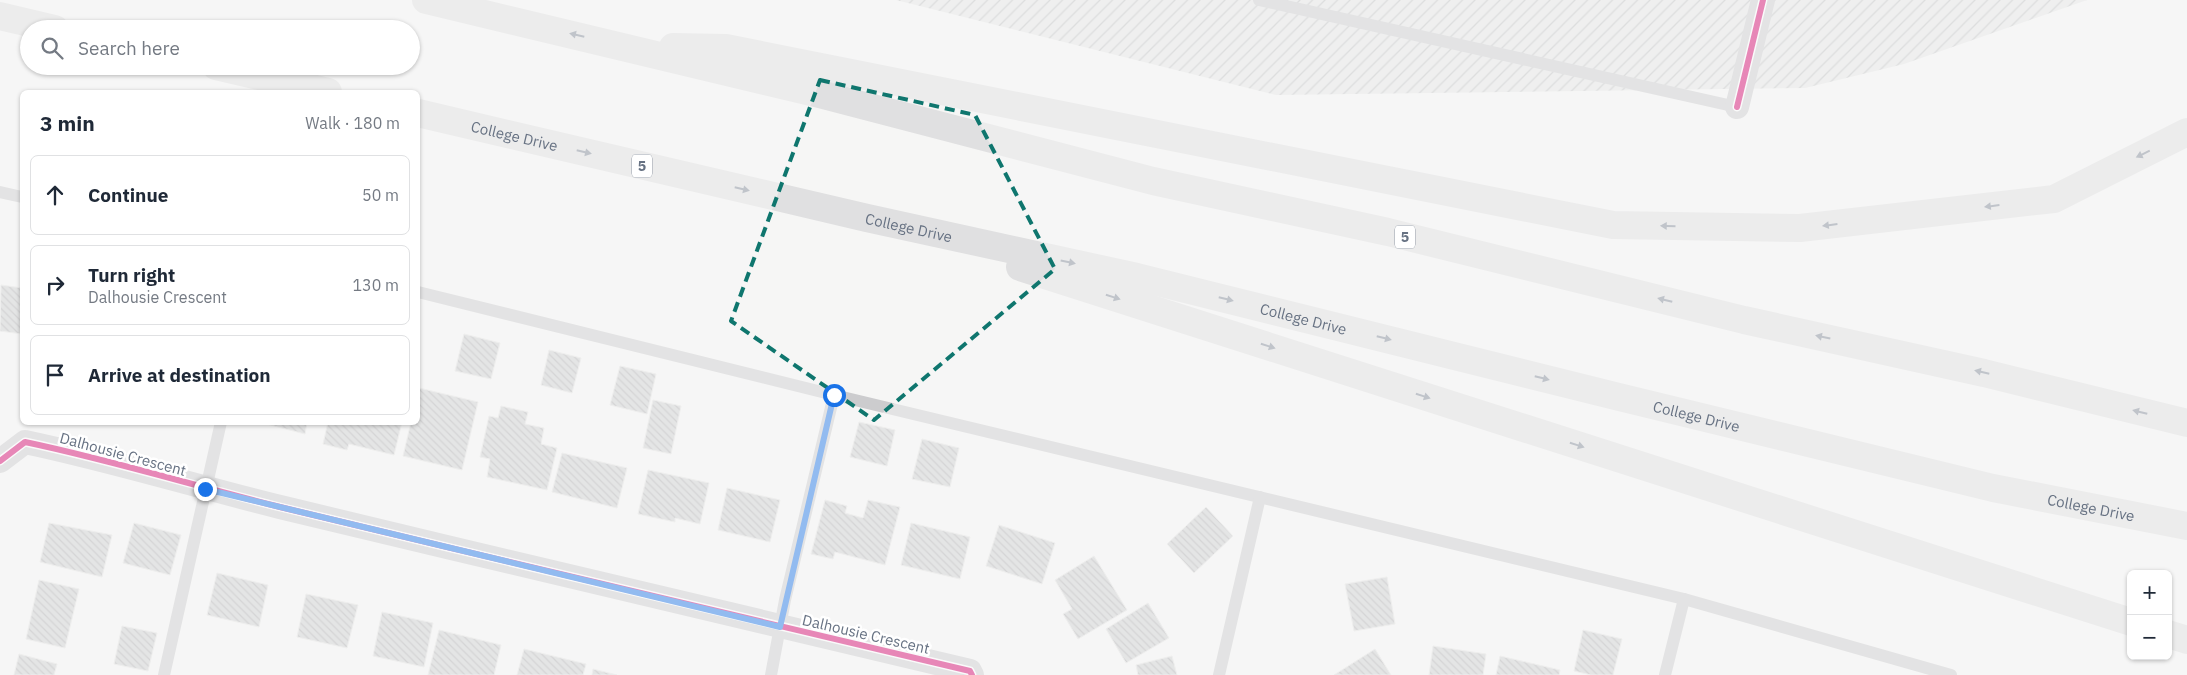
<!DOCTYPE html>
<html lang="en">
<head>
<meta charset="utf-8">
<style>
	:root { --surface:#fff; --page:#f2f2f3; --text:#1f2937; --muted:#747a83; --line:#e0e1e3 }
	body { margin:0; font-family:"IBM Plex Sans",sans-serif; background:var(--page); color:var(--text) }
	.controls { position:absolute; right:15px; bottom:15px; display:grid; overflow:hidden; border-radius:8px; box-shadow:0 1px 4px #0004 }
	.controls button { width:45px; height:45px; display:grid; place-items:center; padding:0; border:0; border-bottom:1px solid var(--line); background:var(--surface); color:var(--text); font:25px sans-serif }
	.stop { position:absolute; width:15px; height:15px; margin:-11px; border:4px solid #1a73e8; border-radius:50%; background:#fff }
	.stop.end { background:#1a73e8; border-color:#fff; box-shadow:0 1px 5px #0008 }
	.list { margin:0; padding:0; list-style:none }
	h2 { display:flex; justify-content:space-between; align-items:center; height:65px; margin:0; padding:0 20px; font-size:21px }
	h2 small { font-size:16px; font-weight:400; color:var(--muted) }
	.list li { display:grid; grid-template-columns:32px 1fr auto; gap:15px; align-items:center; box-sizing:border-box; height:80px; margin:0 10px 10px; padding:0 10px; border:1px solid var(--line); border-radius:8px }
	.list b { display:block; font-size:19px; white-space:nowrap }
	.list p { margin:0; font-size:16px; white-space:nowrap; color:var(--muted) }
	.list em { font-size:16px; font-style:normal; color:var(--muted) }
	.icon { flex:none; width:28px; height:28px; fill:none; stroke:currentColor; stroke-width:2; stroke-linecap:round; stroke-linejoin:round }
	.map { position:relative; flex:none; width:2187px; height:675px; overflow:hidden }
	.search { position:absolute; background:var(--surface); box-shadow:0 1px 4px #0004; left:20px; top:20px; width:400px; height:55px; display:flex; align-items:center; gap:12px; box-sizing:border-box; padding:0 18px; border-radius:28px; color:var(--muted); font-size:19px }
	.panel { position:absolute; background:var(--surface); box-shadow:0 1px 4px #0004; left:20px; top:90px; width:400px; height:335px; border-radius:8px }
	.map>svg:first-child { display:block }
	.industrial { fill:url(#industrial-furrows) }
	.building { fill:url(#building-back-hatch); stroke:#e5e5e4 }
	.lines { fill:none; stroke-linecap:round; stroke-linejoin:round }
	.service { stroke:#ccccce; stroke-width:12 }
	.minor { stroke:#ccccce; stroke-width:24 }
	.motorway { stroke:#e0e0e1; stroke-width:28 }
	.cycleway-casing { stroke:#fff; stroke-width:9 }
	.cycleway { stroke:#d6006c; stroke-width:6 }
	.oneway { fill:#7f8896 }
	.route { stroke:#1a73e8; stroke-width:6 }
	.marked { fill:none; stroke:#0f766e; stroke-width:4; stroke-dasharray:10 6; stroke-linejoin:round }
	.labels { text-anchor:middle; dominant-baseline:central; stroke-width:5; stroke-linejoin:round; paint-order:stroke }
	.shield { fill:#fff; stroke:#959ca8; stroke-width:1 }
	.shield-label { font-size:14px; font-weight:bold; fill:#677283 }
	.street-label { font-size:15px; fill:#677283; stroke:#fff }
</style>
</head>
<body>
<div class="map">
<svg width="2187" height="675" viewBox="0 0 2187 675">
	<defs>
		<pattern id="industrial-furrows" width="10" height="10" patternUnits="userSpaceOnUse" patternTransform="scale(1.25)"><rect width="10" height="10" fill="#e6e7e7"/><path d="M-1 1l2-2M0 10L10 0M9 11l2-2" fill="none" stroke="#bec0c1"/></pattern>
		<pattern id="building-back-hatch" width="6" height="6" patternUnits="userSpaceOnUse" patternTransform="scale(1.25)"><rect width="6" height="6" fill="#cfd0d1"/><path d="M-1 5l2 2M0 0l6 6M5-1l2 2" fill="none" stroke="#acadaf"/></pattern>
	</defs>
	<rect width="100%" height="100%" fill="#f6f6f5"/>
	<path class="industrial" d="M 896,0 L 2087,0 L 1904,64 L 1805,88 L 1276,95 Z"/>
	<g class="building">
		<path d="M 1,285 L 22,288 L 22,334 L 0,331 Z"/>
		<path d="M 464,334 L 500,343 L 491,379 L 455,371 Z"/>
		<path d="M 549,350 L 581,358 L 572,393 L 541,385 Z"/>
		<path d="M 620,366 L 656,374 L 647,414 L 610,405 Z"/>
		<path d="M 419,388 L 478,402 L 462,470 L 403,456 L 411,422 L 418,422 Z"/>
		<path d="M 653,400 L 681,406 L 671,454 L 643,448 Z"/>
		<path d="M 501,406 L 528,412 L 525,424 L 544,428 L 541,444 L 557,448 L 547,490 L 487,477 L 490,459 L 480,457 L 489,416 L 498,418 Z"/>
		<path d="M 259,422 L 307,422 L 305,434 Z"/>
		<path d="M 328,422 L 402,422 L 394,455 L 349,444 L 347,450 L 323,444 Z"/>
		<path d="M 859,422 L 895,430 L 887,466 L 850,457 Z"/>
		<path d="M 922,439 L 959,448 L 950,487 L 912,479 Z"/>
		<path d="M 562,453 L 627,468 L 617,508 L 552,492 Z"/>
		<path d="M 648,470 L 709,483 L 700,524 L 675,518 L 675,522 L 638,514 Z"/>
		<path d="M 727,488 L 780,500 L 770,542 L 718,530 Z"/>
		<path d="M 825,500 L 847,506 L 845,513 L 863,518 L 868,500 L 900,507 L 885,565 L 835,552 L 833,559 L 811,554 Z"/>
		<path d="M 1206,507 L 1233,536 L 1194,573 L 1167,544 Z"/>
		<path d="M 49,523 L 112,535 L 102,577 L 40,562 Z"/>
		<path d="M 134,523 L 181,535 L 170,575 L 123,563 Z"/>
		<path d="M 911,523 L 970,537 L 960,579 L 901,565 Z"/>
		<path d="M 999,525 L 1055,543 L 1042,584 L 986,566 Z"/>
		<path d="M 1094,556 L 1127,610 L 1078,639 L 1063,614 L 1072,609 L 1055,580 Z"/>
		<path d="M 217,573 L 268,585 L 259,627 L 207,615 Z"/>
		<path d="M 1387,577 L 1395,624 L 1354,631 L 1345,584 Z"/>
		<path d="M 39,580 L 79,589 L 65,648 L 26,639 Z"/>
		<path d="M 306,594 L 358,605 L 347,648 L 297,637 Z"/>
		<path d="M 1148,603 L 1169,638 L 1126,663 L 1106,629 Z"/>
		<path d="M 382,612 L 433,623 L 424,667 L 373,656 Z"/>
		<path d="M 122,626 L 157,633 L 148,671 L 114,664 Z"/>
		<path d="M 439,630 L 501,645 L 494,675 L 428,675 Z"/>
		<path d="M 1583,630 L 1622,639 L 1613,675 L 1591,675 L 1574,671 Z"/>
		<path d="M 1433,646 L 1486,654 L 1483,675 L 1429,675 Z"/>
		<path d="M 524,649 L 586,664 L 583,675 L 517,675 Z"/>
		<path d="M 1375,649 L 1391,675 L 1334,675 Z"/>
		<path d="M 19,654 L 57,664 L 54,675 L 14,675 Z"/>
		<path d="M 1172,656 L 1177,675 L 1138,675 L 1136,665 Z"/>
		<path d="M 1500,656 L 1560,670 L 1559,675 L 1496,675 Z"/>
		<path d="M 593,669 L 617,675 L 592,675 Z"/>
	</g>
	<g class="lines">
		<g class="service">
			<path d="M 1259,0 L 1737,107"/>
			<path d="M 0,192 L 22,197"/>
			<path d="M 418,292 L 834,395 L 1684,599 L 1951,675"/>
			<path d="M 164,675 L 221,422"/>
			<path d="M 771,675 L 785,600 L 834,395"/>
			<path d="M 1219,675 L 1260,497"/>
			<path d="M 1665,675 L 1684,599"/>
		</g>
		<g class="minor">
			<path d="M 1737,107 L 1763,0"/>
			<path d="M 0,461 L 25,442 C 111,460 195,486 280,507 C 510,562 740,618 970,671 L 972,675"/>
		</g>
		<g class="motorway">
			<path d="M 426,0 L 819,94 L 1153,181 L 1388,232 L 1744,320 L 1984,373 L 2187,423"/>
			<path d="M 0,16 L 55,29"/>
			<path d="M 673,47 L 726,48 L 1613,225 L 1800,228 L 2054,199 L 2187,132"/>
			<path d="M 216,66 L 328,92"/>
			<path id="s1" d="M 418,113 L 867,218 L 1137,277 L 1615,396 L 1993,488 L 2187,526"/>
			<path d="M 1020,267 L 2131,622"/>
			<path d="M 2168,634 L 2187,640"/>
		</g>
		<defs>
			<g id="cycleway">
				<path d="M 1737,107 L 1763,0"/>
				<path d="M 0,461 L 25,442 C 111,460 195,486 280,507 C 510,562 740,618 970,671 L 972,675"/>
			</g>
		</defs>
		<use href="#cycleway" class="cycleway-casing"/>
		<use href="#cycleway" class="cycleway"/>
	</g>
	<defs><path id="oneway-solid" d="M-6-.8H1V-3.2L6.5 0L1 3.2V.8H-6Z" transform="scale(1.25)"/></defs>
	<g class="oneway">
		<use href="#oneway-solid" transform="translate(577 35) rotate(-167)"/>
		<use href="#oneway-solid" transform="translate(584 152) rotate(13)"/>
		<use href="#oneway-solid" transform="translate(2143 154) rotate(154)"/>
		<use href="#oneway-solid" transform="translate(742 189) rotate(13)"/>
		<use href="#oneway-solid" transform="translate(1992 206) rotate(173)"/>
		<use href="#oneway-solid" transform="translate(1830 225) rotate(173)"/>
		<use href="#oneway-solid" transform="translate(1668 226) rotate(-179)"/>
		<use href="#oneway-solid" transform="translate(1068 262) rotate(12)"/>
		<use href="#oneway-solid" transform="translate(1113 297) rotate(18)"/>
		<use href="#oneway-solid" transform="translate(1226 299) rotate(14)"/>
		<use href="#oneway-solid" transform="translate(1665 300) rotate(-166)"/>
		<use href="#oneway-solid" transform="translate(1823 337) rotate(-168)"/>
		<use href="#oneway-solid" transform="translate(1384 338) rotate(14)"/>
		<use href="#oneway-solid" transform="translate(1268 346) rotate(18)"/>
		<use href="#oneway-solid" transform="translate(1982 372) rotate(-167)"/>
		<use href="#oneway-solid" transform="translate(1542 378) rotate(14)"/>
		<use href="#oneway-solid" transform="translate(1423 396) rotate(18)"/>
		<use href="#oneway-solid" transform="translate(2140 412) rotate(-166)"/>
		<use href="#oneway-solid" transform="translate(1577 445) rotate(18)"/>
	</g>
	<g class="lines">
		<path class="route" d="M 205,489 L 780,627 L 834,395"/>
	</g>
	<path d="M0 0H2187V675H0ZM 820,80 L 975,115 L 1055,269 L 874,420 L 731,321 Z" fill="#f6f6f5" fill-opacity=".55" fill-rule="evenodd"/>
	<path class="marked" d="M 820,80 L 975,115 L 1055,269 L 874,420 L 731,321 Z"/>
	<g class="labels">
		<g class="shield">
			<rect x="632" y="154.5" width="20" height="23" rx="4"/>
			<rect x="1395" y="225.5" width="20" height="23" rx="4"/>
		</g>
		<g class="shield-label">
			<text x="642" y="166">5</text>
			<text x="1405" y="237">5</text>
		</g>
		<g class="street-label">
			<text stroke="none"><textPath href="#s1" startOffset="99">College Drive</textPath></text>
			<text stroke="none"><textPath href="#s1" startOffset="504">College Drive</textPath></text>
			<text stroke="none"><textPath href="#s1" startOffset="909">College Drive</textPath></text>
			<text stroke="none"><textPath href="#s1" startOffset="1314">College Drive</textPath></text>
			<text transform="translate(123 454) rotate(15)">Dalhousie Crescent</text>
			<text stroke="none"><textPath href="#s1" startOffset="1719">College Drive</textPath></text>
			<text transform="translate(866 634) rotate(13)">Dalhousie Crescent</text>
		</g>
	</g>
</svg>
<div class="controls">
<button>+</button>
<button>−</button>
</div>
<div class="stop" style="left:834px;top:395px"></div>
<div class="stop end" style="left:205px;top:489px"></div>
<div class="search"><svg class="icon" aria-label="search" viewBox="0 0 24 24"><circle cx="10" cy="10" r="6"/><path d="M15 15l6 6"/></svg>Search here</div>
<section class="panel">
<h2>3 min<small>Walk · 180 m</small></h2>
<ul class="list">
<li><svg class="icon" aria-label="ahead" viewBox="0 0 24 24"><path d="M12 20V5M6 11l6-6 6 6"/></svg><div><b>Continue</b></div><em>50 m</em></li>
<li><svg class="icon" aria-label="right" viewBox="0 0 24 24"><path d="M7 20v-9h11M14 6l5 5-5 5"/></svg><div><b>Turn right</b><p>Dalhousie Crescent</p></div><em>130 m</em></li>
<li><svg class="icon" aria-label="arrive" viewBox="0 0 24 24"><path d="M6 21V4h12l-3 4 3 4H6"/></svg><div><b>Arrive at destination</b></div></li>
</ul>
</section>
</div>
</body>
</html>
